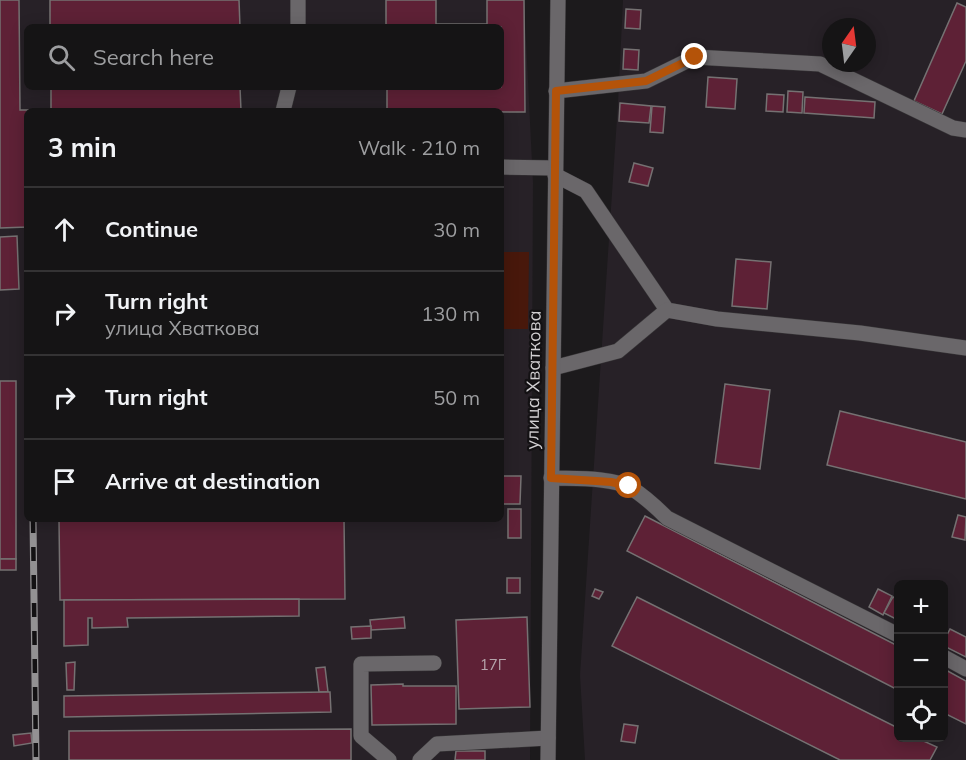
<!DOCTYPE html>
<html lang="en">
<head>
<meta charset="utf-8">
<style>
	:root { --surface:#151415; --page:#222122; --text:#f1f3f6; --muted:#9d9ea0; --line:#343334 }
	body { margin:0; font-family:Mulish,sans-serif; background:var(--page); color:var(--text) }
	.controls { position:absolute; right:18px; bottom:18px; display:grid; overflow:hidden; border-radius:9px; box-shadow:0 3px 15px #0003 }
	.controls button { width:54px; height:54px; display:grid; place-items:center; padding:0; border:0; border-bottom:2px solid var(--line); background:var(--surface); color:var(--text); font:30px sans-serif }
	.compass { position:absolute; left:822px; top:18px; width:54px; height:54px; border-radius:50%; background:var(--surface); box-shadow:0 3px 15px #0003; rotate:14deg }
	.stop { position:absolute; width:18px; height:18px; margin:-14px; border:4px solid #b45309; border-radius:50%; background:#fff }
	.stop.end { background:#b45309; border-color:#fff; box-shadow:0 2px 6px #0008 }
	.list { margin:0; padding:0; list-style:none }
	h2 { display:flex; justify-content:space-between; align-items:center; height:78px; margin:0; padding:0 24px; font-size:26px }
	h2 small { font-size:20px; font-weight:400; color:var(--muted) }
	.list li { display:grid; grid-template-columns:39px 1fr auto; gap:18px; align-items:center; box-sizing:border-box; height:84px; padding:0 24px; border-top:2px solid var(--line) }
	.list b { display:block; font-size:22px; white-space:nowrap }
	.list p { margin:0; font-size:20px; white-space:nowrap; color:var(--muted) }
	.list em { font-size:20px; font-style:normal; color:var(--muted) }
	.icon { flex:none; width:33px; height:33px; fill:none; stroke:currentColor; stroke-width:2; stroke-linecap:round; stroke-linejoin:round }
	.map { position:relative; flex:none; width:966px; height:760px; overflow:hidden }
	.search { position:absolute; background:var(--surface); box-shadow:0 3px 15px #0003; left:24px; top:24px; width:480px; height:66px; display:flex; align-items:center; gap:15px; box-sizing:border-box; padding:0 21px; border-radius:9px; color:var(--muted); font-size:22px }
	.panel { position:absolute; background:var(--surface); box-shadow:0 3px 15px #0003; left:24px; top:108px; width:480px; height:414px; border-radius:9px }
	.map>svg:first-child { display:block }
	.built { fill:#272127; fill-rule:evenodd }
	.green { fill:#48180b }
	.building { fill:#5e2136; stroke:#757172; stroke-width:1.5 }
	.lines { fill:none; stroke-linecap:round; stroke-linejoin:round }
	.minor-casing { stroke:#383638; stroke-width:16 }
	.minor { stroke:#6a676a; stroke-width:15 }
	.rail-casing { stroke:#939193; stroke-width:7 }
	.rail { stroke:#131113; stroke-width:4.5; stroke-dasharray:14; stroke-linecap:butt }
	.route { stroke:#b45309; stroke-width:8 }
	.labels { text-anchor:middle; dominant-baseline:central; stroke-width:4.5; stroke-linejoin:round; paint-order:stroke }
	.number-label { font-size:15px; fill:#b5a4ab }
	.street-label { font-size:18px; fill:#d2d0d2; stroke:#131113 }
</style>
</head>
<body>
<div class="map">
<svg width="966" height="760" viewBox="0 0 966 760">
	<rect width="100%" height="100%" fill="#1c1a1c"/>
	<g class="built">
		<path d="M 0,0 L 524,0 L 533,183 L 530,760 L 0,760 ZM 27,27 L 501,27 L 501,87 L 27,87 ZM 27,111 L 501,111 L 501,519 L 27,519 Z"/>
		<path d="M 623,0 L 966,0 L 966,760 L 585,760 L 580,675 L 618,103 ZM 831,27 L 867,27 L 867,63 L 831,63 ZM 898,584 L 944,584 L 944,738 L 898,738 Z"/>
	</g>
	<path class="green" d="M 501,252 L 529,252 L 528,329 L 501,329 Z"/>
	<g class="building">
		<path d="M 0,0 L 19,0 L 20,110 L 39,110 L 27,111 L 27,227 L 0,228 Z"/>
		<path d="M 50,0 L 239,0 L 240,27 L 50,27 Z"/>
		<path d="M 386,0 L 436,0 L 436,24 L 487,24 L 487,0 L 524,0 L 525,112 L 387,111 L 387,87 L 501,87 L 501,27 L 386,27 Z"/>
		<path d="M 957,3 L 966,7 L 966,61 L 942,114 L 914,101 Z"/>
		<path d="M 626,9 L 641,10 L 640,29 L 625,28 Z"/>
		<path d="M 624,49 L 639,50 L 638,70 L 623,69 Z"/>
		<path d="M 708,77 L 737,79 L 735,109 L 706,107 Z"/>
		<path d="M 51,87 L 240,87 L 241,111 L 51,111 Z"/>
		<path d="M 788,91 L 803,92 L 802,113 L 787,112 Z"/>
		<path d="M 767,94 L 784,95 L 783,112 L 766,111 Z"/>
		<path d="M 805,97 L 875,102 L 874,118 L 804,113 Z"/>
		<path d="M 620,103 L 651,106 L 649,123 L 619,121 Z"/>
		<path d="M 652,106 L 665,107 L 663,133 L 650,132 Z"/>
		<path d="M 634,163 L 653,168 L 648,186 L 629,182 Z"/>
		<path d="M 17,236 L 19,289 L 0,290 L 0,237 Z"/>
		<path d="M 736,259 L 771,262 L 767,309 L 732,306 Z"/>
		<rect x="0" y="381" width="16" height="178"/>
		<path d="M 725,384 L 770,390 L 760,469 L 715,463 Z"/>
		<path d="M 840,411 L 966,442 L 966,499 L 827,465 Z"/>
		<path d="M 501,476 L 521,476 L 520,504 L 501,504 Z"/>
		<rect x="508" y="509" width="13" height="29"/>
		<path d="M 958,515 L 966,517 L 965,540 L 952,537 Z"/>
		<path d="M 645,516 L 898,646 L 898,690 L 627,551 Z"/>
		<path d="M 59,519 L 344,519 L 345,599 L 60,600 Z"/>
		<rect x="0" y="559" width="16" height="11"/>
		<rect x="507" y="578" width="13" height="15"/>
		<path d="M 595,589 L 603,592 L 599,599 L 592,596 Z"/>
		<path d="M 878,589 L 892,596 L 883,615 L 869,607 Z"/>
		<path d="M 637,597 L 898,728 L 898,738 L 917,738 L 937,747 L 930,760 L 840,760 L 612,646 Z"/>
		<path d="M 893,597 L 898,600 L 898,620 L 884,613 Z"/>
		<path d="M 299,599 L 299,616 L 127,618 L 128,627 L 92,628 L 92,618 L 88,618 L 88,645 L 64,646 L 64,600 Z"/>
		<path d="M 404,617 L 405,628 L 371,630 L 370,620 Z"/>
		<path d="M 527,617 L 530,707 L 459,709 L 456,620 Z"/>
		<path d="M 371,626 L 371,638 L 352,639 L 351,627 Z"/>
		<path d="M 950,629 L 966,637 L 966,657 L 944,646 L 944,641 Z"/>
		<path d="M 75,662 L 74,690 L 67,690 L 66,663 Z"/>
		<path d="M 325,667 L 328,692 L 319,692 L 316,668 Z"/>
		<path d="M 944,669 L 966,681 L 966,724 L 944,713 Z"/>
		<path d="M 403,684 L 403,686 L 456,686 L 456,724 L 372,725 L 371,685 Z"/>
		<path d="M 328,692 L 330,692 L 331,712 L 64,717 L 64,696 Z"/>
		<path d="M 624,724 L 638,726 L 635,743 L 621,741 Z"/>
		<path d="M 351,729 L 351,760 L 69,760 L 69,731 Z"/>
		<path d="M 31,733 L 32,743 L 14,746 L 13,735 Z"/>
		<path d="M 456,751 L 485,751 L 485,760 L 455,760 Z"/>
	</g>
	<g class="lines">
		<defs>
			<g id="minor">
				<path d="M 298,0 L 298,27"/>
				<path d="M 556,91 L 646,81 L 695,57 L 820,64 L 953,128 L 966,130"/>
				<path d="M 283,111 L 289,87"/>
				<path d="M 501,167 L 555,168"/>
				<path d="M 555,175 L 586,191 L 667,310 L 717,319 L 860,333 L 966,348"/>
				<path d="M 553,368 L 618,351 L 667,310"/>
				<path d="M 551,478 C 573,479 612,477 631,488 C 644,496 656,507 667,518 L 898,635"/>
				<path d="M 944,657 L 966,669"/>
				<path d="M 389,760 L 361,736 L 361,664 L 434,663"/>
				<path d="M 420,760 L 437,744 L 548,738"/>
				<path d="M 548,760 L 558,0"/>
			</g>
		</defs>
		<use href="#minor" class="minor-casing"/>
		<use href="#minor" class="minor"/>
		<defs>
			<path id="rail" d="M 33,519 L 36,760"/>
		</defs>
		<use href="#rail" class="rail-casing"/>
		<use href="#rail" class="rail"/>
	</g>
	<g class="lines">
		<path class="route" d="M 629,486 L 611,482 L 551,478 L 556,91 L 646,81 L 695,57"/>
	</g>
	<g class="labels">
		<g class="number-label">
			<text x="493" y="664">17Г</text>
		</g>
		<g class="street-label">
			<text transform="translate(533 380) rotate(-89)">улица Хваткова</text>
		</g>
	</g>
</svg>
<div class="controls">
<button>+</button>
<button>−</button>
<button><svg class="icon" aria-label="locate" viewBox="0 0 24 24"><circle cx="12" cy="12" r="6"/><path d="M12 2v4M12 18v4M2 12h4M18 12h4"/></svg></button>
</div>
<svg class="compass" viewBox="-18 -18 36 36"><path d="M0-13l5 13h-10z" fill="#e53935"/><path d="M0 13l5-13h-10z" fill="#9d9ea0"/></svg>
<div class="stop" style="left:629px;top:486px"></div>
<div class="stop end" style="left:695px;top:57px"></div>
<div class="search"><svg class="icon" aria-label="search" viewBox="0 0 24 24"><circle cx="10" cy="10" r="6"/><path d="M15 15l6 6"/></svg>Search here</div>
<section class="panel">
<h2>3 min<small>Walk · 210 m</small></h2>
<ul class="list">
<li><svg class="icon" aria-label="ahead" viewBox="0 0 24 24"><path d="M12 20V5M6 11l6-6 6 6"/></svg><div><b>Continue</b></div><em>30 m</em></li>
<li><svg class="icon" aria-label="right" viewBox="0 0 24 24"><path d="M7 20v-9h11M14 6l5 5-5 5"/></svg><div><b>Turn right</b><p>улица Хваткова</p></div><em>130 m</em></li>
<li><svg class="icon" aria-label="right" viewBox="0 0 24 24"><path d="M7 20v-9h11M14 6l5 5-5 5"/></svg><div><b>Turn right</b></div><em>50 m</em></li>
<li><svg class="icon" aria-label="arrive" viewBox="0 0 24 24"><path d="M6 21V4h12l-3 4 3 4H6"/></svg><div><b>Arrive at destination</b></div></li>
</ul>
</section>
</div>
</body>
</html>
